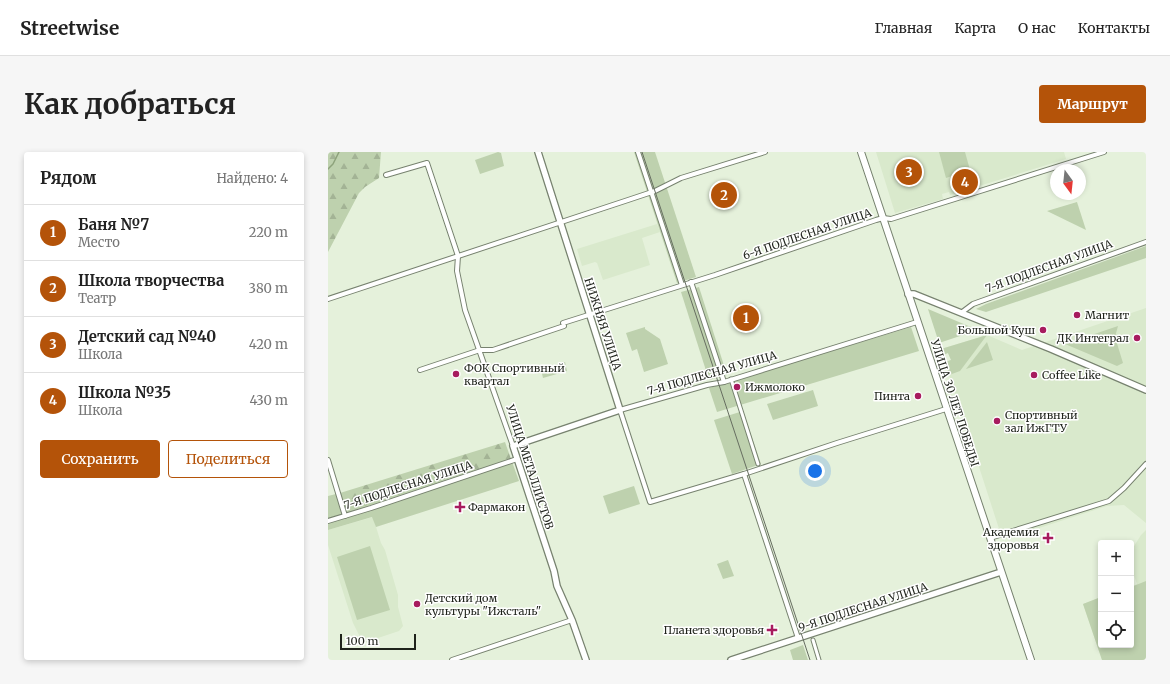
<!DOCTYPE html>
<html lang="ru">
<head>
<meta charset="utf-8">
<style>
	:root { --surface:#fff; --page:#f6f6f6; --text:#222; --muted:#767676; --line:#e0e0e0; --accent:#b45309 }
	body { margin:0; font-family:Merriweather,serif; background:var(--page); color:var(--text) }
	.controls { position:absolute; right:12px; bottom:12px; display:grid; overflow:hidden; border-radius:4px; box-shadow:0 2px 6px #0003 }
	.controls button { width:36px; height:36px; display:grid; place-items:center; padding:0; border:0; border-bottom:1px solid var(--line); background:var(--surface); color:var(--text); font:20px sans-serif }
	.compass { position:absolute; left:722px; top:12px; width:36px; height:36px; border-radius:50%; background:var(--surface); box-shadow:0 2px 6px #0003; rotate:165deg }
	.scale { position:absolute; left:12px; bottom:10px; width:76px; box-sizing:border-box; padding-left:4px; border:2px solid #1f231b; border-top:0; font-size:11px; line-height:14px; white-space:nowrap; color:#1f231b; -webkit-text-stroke:3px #fff; paint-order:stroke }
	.you { position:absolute; left:487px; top:319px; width:14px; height:14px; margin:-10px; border:3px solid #fff; border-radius:50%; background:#1a73e8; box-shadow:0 0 0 6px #1a73e833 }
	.badge { display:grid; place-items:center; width:26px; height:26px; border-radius:50%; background:var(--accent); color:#fff; font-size:13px; font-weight:700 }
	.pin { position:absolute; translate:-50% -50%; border:2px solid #fff; box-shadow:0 1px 4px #0006 }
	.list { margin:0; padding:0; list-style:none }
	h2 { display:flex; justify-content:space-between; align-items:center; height:52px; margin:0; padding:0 16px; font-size:17px }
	h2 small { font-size:13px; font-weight:400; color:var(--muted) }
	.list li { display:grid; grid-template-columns:26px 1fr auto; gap:12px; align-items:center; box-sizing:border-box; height:56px; padding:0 16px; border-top:1px solid var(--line) }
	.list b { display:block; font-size:15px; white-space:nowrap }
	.list p { margin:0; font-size:13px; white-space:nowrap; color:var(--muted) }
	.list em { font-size:13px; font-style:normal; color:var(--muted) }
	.actions { display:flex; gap:8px; padding:12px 16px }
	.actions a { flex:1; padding:9px 0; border:1px solid var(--accent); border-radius:4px; text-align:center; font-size:14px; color:var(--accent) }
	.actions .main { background:var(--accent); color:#fff }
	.icon { flex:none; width:22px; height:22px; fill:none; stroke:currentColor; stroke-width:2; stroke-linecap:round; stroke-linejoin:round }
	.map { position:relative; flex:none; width:818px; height:508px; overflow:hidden; border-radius:4px }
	header { display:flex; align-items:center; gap:24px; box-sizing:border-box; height:56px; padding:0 20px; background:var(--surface); border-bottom:1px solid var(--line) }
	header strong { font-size:19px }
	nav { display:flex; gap:22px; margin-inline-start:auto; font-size:14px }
	.intro { display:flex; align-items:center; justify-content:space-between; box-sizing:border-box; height:96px; padding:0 24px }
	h1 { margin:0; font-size:28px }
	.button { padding:10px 18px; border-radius:4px; background:var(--accent); color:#fff; font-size:14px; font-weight:700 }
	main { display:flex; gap:24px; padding:0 24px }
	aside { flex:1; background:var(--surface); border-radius:4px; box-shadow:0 2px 6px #0003 }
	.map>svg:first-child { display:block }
	.built { fill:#d9e9cc }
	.green { fill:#bed1ae }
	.forest { fill:url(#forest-firs) }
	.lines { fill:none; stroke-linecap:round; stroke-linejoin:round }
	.stream { stroke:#8ea37c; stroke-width:1.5 }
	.pedestrian-casing { stroke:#77826f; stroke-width:5 }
	.minor-casing { stroke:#77826f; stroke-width:6 }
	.tertiary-casing { stroke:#77826f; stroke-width:8 }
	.secondary-casing { stroke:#77826f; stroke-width:8 }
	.pedestrian { stroke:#fff; stroke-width:3 }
	.minor { stroke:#fff; stroke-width:4 }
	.tertiary { stroke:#fff; stroke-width:5.5 }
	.secondary { stroke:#fff; stroke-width:6 }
	.tram { stroke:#666d60; stroke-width:1 }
	.poi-dot { fill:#a71b5e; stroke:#fff; stroke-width:1.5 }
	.labels { text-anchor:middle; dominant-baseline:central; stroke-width:3; stroke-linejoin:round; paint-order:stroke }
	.street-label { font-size:11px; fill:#1f231b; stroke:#fff }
	.poi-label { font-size:11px; fill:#1f231b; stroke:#fff; text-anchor:start }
</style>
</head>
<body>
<header>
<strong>Streetwise</strong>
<nav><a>Главная</a><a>Карта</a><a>О нас</a><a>Контакты</a></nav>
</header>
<div class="intro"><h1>Как добраться</h1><a class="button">Маршрут</a></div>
<main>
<aside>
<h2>Рядом<small>Найдено: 4</small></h2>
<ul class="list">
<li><span class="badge">1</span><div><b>Баня №7</b><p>Место</p></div><em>220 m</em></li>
<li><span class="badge">2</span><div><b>Школа творчества</b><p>Театр</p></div><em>380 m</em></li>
<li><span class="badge">3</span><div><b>Детский сад №40</b><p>Школа</p></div><em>420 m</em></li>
<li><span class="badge">4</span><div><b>Школа №35</b><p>Школа</p></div><em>430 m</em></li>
</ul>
<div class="actions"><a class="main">Сохранить</a><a>Поделиться</a></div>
</aside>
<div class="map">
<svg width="818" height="508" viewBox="0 0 818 508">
	<defs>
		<pattern id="forest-firs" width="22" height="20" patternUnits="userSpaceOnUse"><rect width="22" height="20" fill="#bed1ae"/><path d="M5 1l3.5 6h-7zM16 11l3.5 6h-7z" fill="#a3b395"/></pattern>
	</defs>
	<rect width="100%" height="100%" fill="#e5f1db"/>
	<g class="built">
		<path d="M 548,0 L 736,0 L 738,7 L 622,43 L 621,40 L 614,42 L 615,47 L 567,61 Z"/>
		<path d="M 329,72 L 332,80 L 314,86 L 322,113 L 275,128 L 269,111 L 267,110 L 254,114 L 249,97 Z"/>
		<path d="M 818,156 L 818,371 L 796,353 L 779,354 L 677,387 L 675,389 L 617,210 L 623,208 L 620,201 L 615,203 L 613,197 L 659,183 L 694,198 Z"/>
		<path d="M 45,365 L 53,391 L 57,398 L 70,443 L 70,455 L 75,474 L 71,479 L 35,491 L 25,471 L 0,393 L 0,378 Z"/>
		<path d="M 818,378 L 818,508 L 774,508 L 755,452 L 773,445 L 773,493 L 803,493 L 803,435 L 809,432 L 803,415 L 803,399 L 813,383 Z"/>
	</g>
	<g class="green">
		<path d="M 170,0 L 173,1 L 176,14 L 152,22 L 147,8 Z"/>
		<path d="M 306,0 L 327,0 L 368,125 L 349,131 Z"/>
		<path d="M 611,0 L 637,0 L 642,18 L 618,26 Z"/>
		<path d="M 749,50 L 758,78 L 719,59 Z"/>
		<path d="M 818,94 L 818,106 L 658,160 L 648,157 L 658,152 Z"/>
		<path d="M 371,135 L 399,223 L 381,228 L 353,140 Z"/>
		<path d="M 600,157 L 650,178 L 611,191 Z"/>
		<path d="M 790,174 L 787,185 L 795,211 L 789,214 L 737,192 Z"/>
		<path d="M 317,175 L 317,177 L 332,187 L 340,212 L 316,220 L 309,197 L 304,199 L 298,181 Z"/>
		<path d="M 583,175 L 591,199 L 389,260 L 381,236 Z"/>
		<path d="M 659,183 L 632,219 L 621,223 L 617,210 L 623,208 L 620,201 L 615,203 L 613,197 Z"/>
		<path d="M 659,190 L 665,208 L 638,217 Z"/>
		<path d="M 237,210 L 239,219 L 215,226 L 213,217 Z"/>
		<path d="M 485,238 L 490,254 L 445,268 L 439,252 Z"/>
		<path d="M 415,259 L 433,312 L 404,322 L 386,268 Z"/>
		<path d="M 183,307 L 191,329 L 48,375 L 44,365 L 0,378 L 0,344 L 12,341 L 18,359 Z"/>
		<path d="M 306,334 L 312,352 L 281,362 L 275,344 Z"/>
		<path d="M 42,394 L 62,458 L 29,468 L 9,405 Z"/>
		<path d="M 400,408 L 406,424 L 395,427 L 389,412 Z"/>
		<path d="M 818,429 L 818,508 L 774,508 L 755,452 L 773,445 L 773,493 L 803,493 L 803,435 Z"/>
		<path d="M 475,493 L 480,508 L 465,508 L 462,498 Z"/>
	</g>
	<g class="forest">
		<path d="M 0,0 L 53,0 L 51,26 L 37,35 L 31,41 L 0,100 Z"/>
		<path d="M 177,290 L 183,307 L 17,360 L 12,341 Z"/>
	</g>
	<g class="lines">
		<path class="stream" d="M 0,17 L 5,12 L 11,0"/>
		<defs>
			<g id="pedestrian">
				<path d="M 403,227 L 430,312"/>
				<path d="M 485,488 L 491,508"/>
			</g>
			<g id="minor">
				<path d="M 310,0 L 354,133"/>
				<path d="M 58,23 L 99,11 L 130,104 L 129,119 L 137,158 L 185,294"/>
				<path d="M 363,130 L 396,230"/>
				<path d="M 0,147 L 300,48 L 327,39 L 353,26 L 437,0"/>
				<path d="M 633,161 L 645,152 L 818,90"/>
				<path d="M 589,170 L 396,230 L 379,233 L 292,258 L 322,350 L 416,322 L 509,291 L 618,257"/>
				<path d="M 235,171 L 387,123 L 548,68 L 555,66 L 563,67 L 776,0"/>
				<path d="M 92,218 L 152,198 L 165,198 L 236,174"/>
				<path d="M 0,308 L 17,364"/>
				<path d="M 416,322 L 470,486"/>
				<path d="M 0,369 L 43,356 L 189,307"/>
				<path d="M 662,386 L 781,349 L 796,336 L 818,312"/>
				<path d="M 124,508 L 244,468"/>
			</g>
			<g id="tertiary">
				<path d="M 210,0 L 292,258 L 185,294 L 226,419 L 229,434 L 244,468 L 258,508"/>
				<path d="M 580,142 L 586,142 L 723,197 L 818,238"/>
				<path d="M 403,508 L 673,420"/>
			</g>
			<path id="secondary" d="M 533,0 L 703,508"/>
		</defs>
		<use href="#pedestrian" class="pedestrian-casing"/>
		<use href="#minor" class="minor-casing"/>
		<use href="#tertiary" class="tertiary-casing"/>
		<use href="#secondary" class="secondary-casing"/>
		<use href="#pedestrian" class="pedestrian"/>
		<use href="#minor" class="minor"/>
		<use href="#tertiary" class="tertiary"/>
		<use href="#secondary" class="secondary"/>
		<path class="tram" d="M 314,0 L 482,508"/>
	</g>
	<g class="poi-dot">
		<circle cx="749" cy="163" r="4"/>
		<circle cx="715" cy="178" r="4"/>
		<circle cx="809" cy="186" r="4"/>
		<circle cx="128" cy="222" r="4"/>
		<circle cx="706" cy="223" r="4"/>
		<circle cx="409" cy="235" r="4"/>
		<circle cx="590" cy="244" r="4"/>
		<circle cx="669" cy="269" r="4"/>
		<path d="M130 349h4v4h4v4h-4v4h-4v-4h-4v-4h4z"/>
		<path d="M718 380h4v4h4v4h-4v4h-4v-4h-4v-4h4z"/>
		<circle cx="89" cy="452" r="4"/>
		<path d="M442 472h4v4h4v4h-4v4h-4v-4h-4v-4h4z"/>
	</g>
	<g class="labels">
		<g class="street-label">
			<text transform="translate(479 82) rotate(-19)">6-Я ПОДЛЕСНАЯ УЛИЦА</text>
			<text transform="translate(721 114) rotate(-20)">7-Я ПОДЛЕСНАЯ УЛИЦА</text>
			<text transform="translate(275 172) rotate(72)">НИЖНЯЯ УЛИЦА</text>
			<text transform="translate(384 221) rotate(-16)">7-Я ПОДЛЕСНАЯ УЛИЦА</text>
			<text transform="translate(627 251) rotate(72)">УЛИЦА 30 ЛЕТ ПОБЕДЫ</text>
			<text transform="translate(202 315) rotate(72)">УЛИЦА МЕТАЛЛИСТОВ</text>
			<text transform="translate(80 333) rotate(-18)">7-Я ПОДЛЕСНАЯ УЛИЦА</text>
			<text transform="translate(535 455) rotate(-18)">9-Я ПОДЛЕСНАЯ УЛИЦА</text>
		</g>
		<g class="poi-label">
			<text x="757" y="163">Магнит</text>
			<text x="707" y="178" text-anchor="end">Большой Куш</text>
			<text x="801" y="186" text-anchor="end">ДК Интеграл</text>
			<text x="136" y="216">ФОК Спортивный<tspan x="136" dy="13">квартал</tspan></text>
			<text x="714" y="223">Coffee Like</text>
			<text x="417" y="235">Ижмолоко</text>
			<text x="582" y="244" text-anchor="end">Пинта</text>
			<text x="677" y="263">Спортивный<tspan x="677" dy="13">зал ИжГТУ</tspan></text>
			<text x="140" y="355">Фармакон</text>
			<text x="711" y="380" text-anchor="end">Академия<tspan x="711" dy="13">здоровья</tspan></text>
			<text x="97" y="446">Детский дом<tspan x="97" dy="13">культуры "Ижсталь"</tspan></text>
			<text x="436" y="478" text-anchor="end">Планета здоровья</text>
		</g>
	</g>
</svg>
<div class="controls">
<button>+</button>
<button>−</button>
<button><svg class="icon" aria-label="locate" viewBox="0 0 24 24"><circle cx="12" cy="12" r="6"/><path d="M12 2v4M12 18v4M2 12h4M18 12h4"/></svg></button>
</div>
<svg class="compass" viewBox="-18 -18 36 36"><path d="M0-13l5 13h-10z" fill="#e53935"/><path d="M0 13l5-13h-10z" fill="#767676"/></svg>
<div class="scale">100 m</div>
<div class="you"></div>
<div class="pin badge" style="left:418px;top:166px">1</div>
<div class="pin badge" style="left:396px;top:43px">2</div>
<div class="pin badge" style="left:581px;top:20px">3</div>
<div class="pin badge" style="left:637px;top:30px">4</div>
</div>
</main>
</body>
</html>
